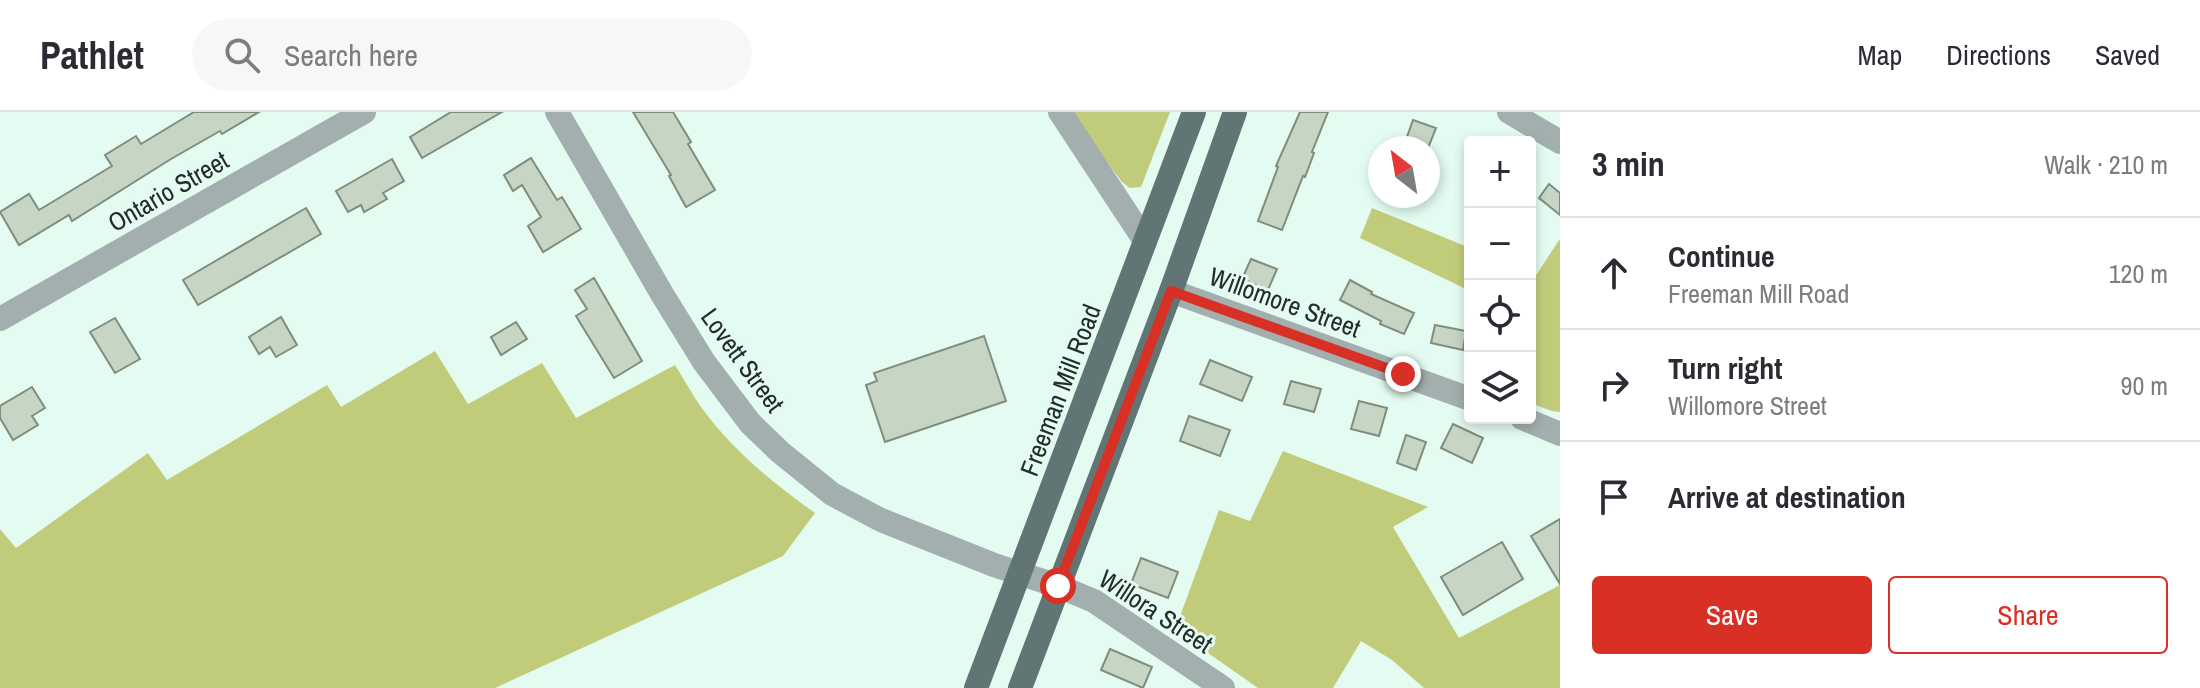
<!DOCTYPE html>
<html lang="en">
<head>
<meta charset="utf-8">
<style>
	:root { --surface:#fff; --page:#f7f7f7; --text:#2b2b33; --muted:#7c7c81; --line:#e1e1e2; --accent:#d93025 }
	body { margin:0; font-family:"Archivo Narrow",sans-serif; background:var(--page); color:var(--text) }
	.controls { position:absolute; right:24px; top:24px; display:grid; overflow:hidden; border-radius:8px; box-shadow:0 4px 12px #0003 }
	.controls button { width:72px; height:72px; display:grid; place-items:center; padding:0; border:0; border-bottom:2px solid var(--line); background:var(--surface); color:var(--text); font:40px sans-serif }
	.compass { position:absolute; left:1368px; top:24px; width:72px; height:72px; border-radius:50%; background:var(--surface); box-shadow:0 4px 12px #0003; rotate:329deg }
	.stop { position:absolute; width:24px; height:24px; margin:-18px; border:6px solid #d93025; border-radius:50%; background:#fff }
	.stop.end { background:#d93025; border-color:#fff; box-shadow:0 2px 8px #0008 }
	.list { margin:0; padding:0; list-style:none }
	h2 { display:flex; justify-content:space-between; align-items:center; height:104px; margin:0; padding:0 32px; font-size:34px }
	h2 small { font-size:26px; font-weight:400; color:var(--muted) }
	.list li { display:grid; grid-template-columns:52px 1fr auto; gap:24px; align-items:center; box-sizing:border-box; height:112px; padding:0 32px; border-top:2px solid var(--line) }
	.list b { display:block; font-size:30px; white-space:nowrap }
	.list p { margin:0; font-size:26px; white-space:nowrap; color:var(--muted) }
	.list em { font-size:26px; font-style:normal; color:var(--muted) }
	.actions { display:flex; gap:16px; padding:24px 32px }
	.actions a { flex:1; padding:18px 0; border:2px solid var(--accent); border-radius:8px; text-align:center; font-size:28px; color:var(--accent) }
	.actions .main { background:var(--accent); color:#fff }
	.icon { flex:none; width:44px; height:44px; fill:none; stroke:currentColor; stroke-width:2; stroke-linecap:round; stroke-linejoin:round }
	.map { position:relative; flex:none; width:1560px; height:576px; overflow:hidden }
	header { display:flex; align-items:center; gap:48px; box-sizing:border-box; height:112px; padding:0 40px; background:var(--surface); border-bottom:2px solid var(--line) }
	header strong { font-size:38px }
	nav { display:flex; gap:44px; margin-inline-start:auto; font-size:28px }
	.search { width:560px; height:72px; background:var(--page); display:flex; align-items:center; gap:20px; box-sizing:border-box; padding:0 28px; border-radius:44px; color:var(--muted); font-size:30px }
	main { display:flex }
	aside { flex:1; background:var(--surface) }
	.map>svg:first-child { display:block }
	.green { fill:#c1cc7b }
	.building { fill:#c7d6c4; stroke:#808d7d; stroke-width:2 }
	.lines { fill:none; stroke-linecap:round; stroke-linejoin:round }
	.minor { stroke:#a3afae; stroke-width:24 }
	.major { stroke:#607574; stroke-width:24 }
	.route { stroke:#d93025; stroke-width:10 }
	.labels { text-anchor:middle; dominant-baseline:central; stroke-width:6; stroke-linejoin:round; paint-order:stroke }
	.street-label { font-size:26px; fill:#242c29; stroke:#e3fbf1 }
</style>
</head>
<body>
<header>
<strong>Pathlet</strong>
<div class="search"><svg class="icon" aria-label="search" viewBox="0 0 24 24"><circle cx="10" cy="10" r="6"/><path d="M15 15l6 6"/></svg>Search here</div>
<nav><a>Map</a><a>Directions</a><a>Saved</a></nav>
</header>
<main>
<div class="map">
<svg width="1560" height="576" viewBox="0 0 1560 576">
	<rect width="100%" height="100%" fill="#e3fbf1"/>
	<g class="green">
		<path d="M 1070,0 L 1170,0 L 1141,75 L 1130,76 L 1122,70 Z"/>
		<path d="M 1372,96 L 1470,136 L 1470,179 L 1360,126 Z"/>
		<path d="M 1559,128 L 1560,129 L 1560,300 L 1552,299 L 1530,291 L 1530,160 L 1537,162 Z"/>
		<path d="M 435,239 L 468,292 L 542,251 L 576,306 L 675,253 C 684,267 692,282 701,295 C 732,338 773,371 815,401 L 783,444 L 495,576 L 0,576 L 0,417 L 16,436 L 148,341 L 167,368 L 327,273 L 341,295 Z"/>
		<path d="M 1283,339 L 1428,395 L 1393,415 L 1459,526 L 1560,473 L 1560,576 L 1424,576 L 1392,548 L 1361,529 L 1333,576 L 1258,576 L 1175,518 L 1219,398 L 1250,409 Z"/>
	</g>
	<g class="building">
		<path d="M 194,0 L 259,0 L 222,22 L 220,19 L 171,47 L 72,109 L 69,103 L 19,133 L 0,100 L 29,82 L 39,98 L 112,54 L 105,43 L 136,24 L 141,32 Z"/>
		<path d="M 451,0 L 502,0 L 422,46 L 410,25 Z"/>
		<path d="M 633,0 L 673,0 L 691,30 L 688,32 L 715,78 L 686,95 L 669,64 L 671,63 Z"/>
		<path d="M 1300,0 L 1328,0 L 1312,40 L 1314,41 L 1305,65 L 1303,64 L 1282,118 L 1258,109 L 1278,55 L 1276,54 Z"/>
		<path d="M 1413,8 L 1436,16 L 1428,36 L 1403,36 Z"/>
		<path d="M 531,46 L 557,88 L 562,85 L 581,117 L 543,140 L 528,114 L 541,105 L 522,73 L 513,79 L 504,63 Z"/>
		<path d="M 392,47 L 404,69 L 383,81 L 387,87 L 364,100 L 361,93 L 348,100 L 336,79 Z"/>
		<path d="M 1549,72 L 1560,81 L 1560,103 L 1539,86 Z"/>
		<path d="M 306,96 L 321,122 L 198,193 L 183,168 Z"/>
		<path d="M 1251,147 L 1277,157 L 1268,178 L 1242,167 Z"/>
		<path d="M 594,166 L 642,249 L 614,266 L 576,204 L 587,197 L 575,178 Z"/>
		<path d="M 1350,168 L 1372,180 L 1371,182 L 1414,201 L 1404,222 L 1380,212 L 1381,209 L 1340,188 Z"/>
		<path d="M 281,205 L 297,233 L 276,245 L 270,235 L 259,242 L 249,225 Z"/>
		<path d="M 115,206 L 140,247 L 115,261 L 90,220 Z"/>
		<path d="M 516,210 L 527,227 L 501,243 L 491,225 Z"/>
		<path d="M 1435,213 L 1466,219 L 1463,238 L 1431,231 Z"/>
		<path d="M 984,224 L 1006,289 L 885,330 L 866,273 L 877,269 L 874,261 Z"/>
		<path d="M 1210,248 L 1252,265 L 1242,289 L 1200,272 Z"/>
		<path d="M 1291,269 L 1321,277 L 1314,300 L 1284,292 Z"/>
		<path d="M 32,275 L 45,296 L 32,304 L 38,313 L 13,328 L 0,306 L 0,294 Z"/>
		<path d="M 1359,289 L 1387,296 L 1379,324 L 1351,317 Z"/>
		<path d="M 1189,304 L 1230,318 L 1220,344 L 1180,329 Z"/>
		<path d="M 1453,312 L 1483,326 L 1472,351 L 1441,336 Z"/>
		<path d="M 1406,323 L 1426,330 L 1416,358 L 1397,351 Z"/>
		<path d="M 1560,407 L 1560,472 L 1531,424 Z"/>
		<path d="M 1502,430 L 1523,467 L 1463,503 L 1441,465 Z"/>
		<path d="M 1141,446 L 1178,460 L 1168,486 L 1131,472 Z"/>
		<path d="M 1110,537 L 1152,555 L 1143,576 L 1101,558 Z"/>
	</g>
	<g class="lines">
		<g class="minor">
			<path d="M 557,0 L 662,182 L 704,250 L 750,311 L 780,340 L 832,382 L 881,408 L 994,453 L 1058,474 L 1094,489 L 1223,576"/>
			<path d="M 1060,0 L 1145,129"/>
			<path d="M 1509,0 L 1560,30"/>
			<path d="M 1171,179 L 1470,287"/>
			<path d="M 0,207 L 364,0"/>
			<path d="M 1522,306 L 1560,322"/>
		</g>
		<g class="major">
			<path d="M 976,576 L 1194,0"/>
			<path d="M 1020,576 L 1171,179 L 1235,0"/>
		</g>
	</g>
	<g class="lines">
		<path class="route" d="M 1058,474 L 1171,179 L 1403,262"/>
	</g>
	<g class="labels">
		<g class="street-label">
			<text transform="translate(168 79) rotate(-30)">Ontario Street</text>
			<text transform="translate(1285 190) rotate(20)">Willomore Street</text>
			<text transform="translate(743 248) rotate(54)">Lovett Street</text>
			<text transform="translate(1060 278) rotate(-69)">Freeman Mill Road</text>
			<text transform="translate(1156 499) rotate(33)">Willora Street</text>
		</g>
	</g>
</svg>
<div class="controls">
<button>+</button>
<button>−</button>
<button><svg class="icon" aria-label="locate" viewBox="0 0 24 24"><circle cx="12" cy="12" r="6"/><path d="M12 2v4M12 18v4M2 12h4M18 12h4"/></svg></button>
<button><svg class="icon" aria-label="layers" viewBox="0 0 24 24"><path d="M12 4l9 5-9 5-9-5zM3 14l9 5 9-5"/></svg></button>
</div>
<svg class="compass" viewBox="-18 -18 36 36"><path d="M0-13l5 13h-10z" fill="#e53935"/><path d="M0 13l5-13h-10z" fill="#7c7c81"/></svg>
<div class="stop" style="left:1058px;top:474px"></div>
<div class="stop end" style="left:1403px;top:262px"></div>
</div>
<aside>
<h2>3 min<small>Walk · 210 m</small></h2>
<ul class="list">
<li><svg class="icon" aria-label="ahead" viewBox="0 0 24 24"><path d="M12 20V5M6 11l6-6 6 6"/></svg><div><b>Continue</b><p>Freeman Mill Road</p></div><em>120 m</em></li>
<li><svg class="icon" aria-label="right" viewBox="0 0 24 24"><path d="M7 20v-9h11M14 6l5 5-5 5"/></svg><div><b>Turn right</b><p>Willomore Street</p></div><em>90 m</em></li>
<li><svg class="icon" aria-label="arrive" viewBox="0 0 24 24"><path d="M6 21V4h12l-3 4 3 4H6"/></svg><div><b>Arrive at destination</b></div></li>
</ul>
<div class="actions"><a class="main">Save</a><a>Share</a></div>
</aside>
</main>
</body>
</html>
